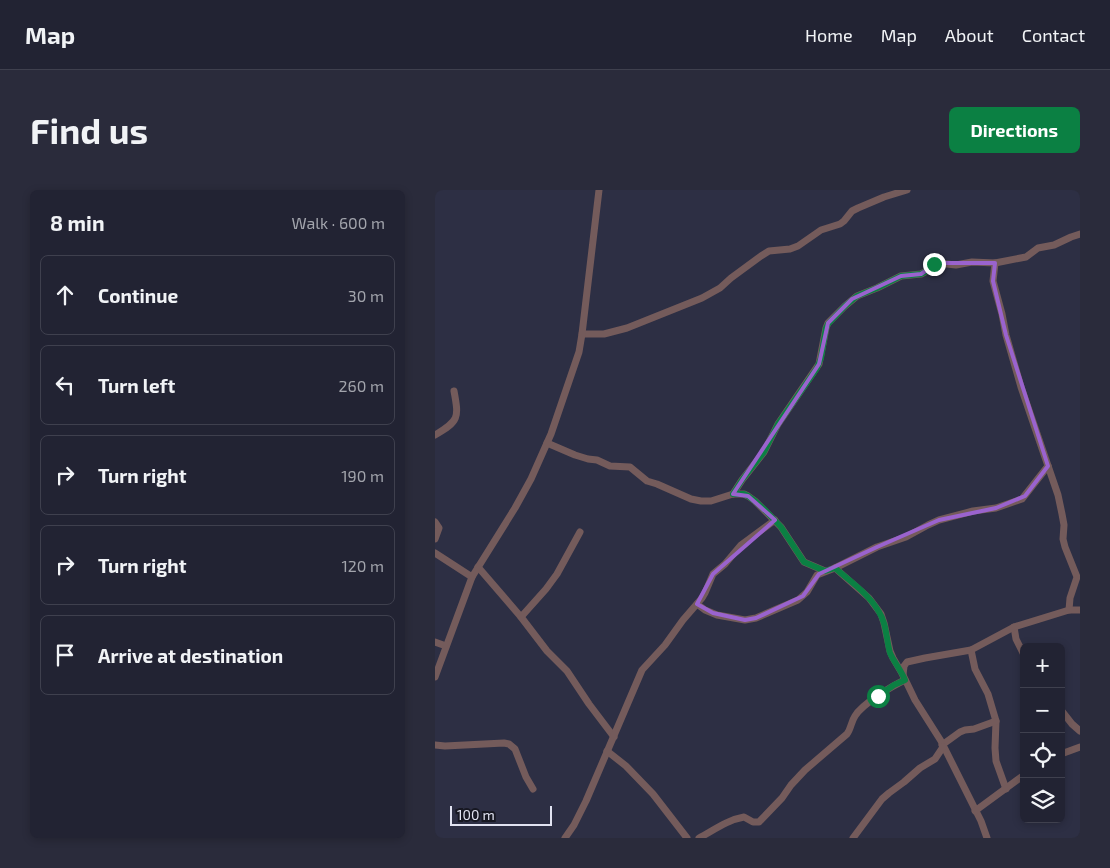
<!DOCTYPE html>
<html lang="en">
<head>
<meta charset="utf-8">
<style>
	:root { --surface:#222333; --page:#2a2b3b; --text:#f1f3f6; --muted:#a2a4ac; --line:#3f404e; --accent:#0b8043 }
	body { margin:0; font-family:"Exo 2",sans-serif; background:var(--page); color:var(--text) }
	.controls { position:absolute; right:15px; bottom:15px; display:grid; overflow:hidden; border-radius:8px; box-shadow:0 2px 8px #0003 }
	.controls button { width:45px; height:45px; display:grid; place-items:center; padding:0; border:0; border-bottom:1px solid var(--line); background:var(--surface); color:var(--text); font:25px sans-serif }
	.scale { position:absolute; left:15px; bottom:12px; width:102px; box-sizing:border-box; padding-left:5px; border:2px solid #e1e3f1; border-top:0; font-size:14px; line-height:18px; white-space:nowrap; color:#e1e3f1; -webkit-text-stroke:4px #171822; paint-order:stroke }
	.stop { position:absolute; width:15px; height:15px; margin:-11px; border:4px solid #0b8043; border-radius:50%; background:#fff }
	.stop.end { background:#0b8043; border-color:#fff; box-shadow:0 1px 5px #0008 }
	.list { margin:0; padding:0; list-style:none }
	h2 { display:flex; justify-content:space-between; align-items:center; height:65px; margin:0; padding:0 20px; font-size:21px }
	h2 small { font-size:16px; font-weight:400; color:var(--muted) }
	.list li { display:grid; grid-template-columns:32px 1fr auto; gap:15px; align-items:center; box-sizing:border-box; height:80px; margin:0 10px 10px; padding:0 10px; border:1px solid var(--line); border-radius:8px }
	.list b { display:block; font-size:19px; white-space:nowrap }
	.list em { font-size:16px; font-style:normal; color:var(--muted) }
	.icon { flex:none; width:28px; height:28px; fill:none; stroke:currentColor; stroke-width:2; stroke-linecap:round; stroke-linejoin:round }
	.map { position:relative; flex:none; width:645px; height:648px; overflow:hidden; border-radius:8px }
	header { display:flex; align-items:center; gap:30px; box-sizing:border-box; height:70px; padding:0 25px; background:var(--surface); border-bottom:1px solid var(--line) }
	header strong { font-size:24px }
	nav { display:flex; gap:28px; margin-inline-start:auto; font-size:18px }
	.intro { display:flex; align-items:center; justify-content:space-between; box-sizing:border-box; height:120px; padding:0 30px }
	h1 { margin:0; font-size:35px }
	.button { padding:12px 22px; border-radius:8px; background:var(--accent); color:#fff; font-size:18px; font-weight:700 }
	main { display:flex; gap:30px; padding:0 30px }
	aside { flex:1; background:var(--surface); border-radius:8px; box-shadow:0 2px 8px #0003 }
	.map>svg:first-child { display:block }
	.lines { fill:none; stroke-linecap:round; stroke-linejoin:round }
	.street { stroke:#745b5b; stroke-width:7 }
	.route { stroke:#0b8043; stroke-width:6 }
	.marked { fill:none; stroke:#9a63ce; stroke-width:4; stroke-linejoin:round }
</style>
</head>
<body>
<header>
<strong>Map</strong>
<nav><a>Home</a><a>Map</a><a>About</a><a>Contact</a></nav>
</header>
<div class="intro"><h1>Find us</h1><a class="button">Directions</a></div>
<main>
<aside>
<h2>8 min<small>Walk · 600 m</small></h2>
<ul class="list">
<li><svg class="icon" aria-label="ahead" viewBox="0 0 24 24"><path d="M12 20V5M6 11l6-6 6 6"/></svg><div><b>Continue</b></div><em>30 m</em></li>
<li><svg class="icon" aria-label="left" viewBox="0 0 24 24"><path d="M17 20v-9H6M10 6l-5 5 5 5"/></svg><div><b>Turn left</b></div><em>260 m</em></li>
<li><svg class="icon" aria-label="right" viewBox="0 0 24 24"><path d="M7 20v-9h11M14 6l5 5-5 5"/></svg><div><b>Turn right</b></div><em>190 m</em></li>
<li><svg class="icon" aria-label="right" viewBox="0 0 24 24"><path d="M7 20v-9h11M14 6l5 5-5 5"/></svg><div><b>Turn right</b></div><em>120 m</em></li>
<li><svg class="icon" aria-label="arrive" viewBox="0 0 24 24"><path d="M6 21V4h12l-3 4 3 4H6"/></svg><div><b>Arrive at destination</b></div></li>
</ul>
</aside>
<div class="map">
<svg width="645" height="648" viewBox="0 0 645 648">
	<rect width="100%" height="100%" fill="#2d2f44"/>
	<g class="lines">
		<g class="street">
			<path d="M 560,73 L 558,91 L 567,124 L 571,145 L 586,197 L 623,305 L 627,324 L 629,335 L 628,349 L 630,357 L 642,387 L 635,408 L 634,420"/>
			<path d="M 147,144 L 169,144 L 192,138 L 267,108 L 285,98 L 296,88 L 326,66 L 334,61 L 355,59 L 363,56 L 386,40 L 405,34 L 409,31 L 417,21 L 423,18 L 449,7 L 472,0"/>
			<path d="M 0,245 C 24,231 24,228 19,201"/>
			<path d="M 112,253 L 140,265 L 153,269 L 162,270 L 175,276 L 195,277 L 212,291 L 222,294 L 256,309 L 266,311 L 276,311 L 298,304 L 309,304 L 313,306 L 320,311 L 346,337 L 369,372 L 390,381"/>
			<path d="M 298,304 L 307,290 L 329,262 L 343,234 L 384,174 L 391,138 L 393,133 L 410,116 L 422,106 L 442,98 L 466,86 L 486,84 L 490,82 L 499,74 L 502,73 L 521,75 L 537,72 L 560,73 L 591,67 L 603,58 L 619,55 L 636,47 L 645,44"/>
			<path d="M 0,332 L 4,338 L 0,349"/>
			<path d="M 0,363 L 37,387"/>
			<path d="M 43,377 L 86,427 L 112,461 L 132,481 L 154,514 L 179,547"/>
			<path d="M 400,378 L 434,408 L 446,424 L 449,433 L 455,461 L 458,468 L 468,485 L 480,510 L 506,551 L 546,631 L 552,648"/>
			<path d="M 262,414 L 270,420 L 282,425 L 310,430 L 321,428 L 363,410 L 372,402 L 382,385 L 400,378 L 442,357 L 471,347 L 493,335 L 504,330 L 538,321 L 561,318 L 587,309 L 613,276"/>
			<path d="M 86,427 L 111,399 L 122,384 L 145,342"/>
			<path d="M 579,437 L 581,449 L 589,465"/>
			<path d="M 0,452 L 11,456"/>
			<path d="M 536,460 L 540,479 L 553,504 L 561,531 L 560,558 L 561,571 L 571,599"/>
			<path d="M 468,485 L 469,476 L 472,472 L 490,468 L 536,460 L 579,437 L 634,420 L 645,420"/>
			<path d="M 0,487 L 37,387 L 80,318 L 96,289 L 116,244 L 144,162 L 147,144 L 164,0"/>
			<path d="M 626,520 L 637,534 L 645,541"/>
			<path d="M 0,555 L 10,556 L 69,553 L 74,554 L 80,559 L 91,587 L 98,599"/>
			<path d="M 507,555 L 525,542 L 530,540 L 539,539 L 561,531"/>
			<path d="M 172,561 L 191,576 L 218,604 L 252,648"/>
			<path d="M 626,564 L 645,557"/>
			<path d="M 540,621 L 589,585"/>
			<path d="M 130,648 L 139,635 L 151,611 L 207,480 L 230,455 L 248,430 L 267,408 L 270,403 L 278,384 L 290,374 L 306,355 L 340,330"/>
			<path d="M 264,648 C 279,640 292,630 309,627 L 318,632 L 324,632 L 347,608 L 356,595 L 370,580 L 412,544 C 416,539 416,532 420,526 C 427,514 457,496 470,490"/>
			<path d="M 418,648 L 447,609 L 454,603 L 469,592 L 485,578 L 500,569 L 508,557"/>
		</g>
	</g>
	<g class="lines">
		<path class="route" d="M 443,506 L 459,495 L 470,490 C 466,480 459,472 455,463 C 451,449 452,434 444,422 C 434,404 416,392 400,378 L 390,381 L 369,372 L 346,337 L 331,321 L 320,311 L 313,306 L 309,304 L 298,304 L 307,290 L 329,262 L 343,234 L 382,178 L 386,168 L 391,138 L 393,134 L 410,116 L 422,106 L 442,98 L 466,86 L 486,84 L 490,82 L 499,74"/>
	</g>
	<path class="marked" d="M 502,73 L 560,73 L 558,91 L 571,145 L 613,276 L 590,306 L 561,318 L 504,330 L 442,357 L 384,384 L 368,406 L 321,428 L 310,430 L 278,423 L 262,414 L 278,384 L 340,330 L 313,306 L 298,304 L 384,174 L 393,133 L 417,109 L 466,86 L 486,84 Z"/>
</svg>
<div class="controls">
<button>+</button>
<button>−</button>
<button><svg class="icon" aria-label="locate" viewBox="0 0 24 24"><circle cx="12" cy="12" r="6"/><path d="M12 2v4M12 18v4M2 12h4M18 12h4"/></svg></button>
<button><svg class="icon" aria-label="layers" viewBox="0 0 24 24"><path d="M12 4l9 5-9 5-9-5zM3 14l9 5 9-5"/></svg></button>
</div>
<div class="scale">100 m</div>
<div class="stop" style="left:443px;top:506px"></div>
<div class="stop end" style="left:499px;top:74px"></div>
</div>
</main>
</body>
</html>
